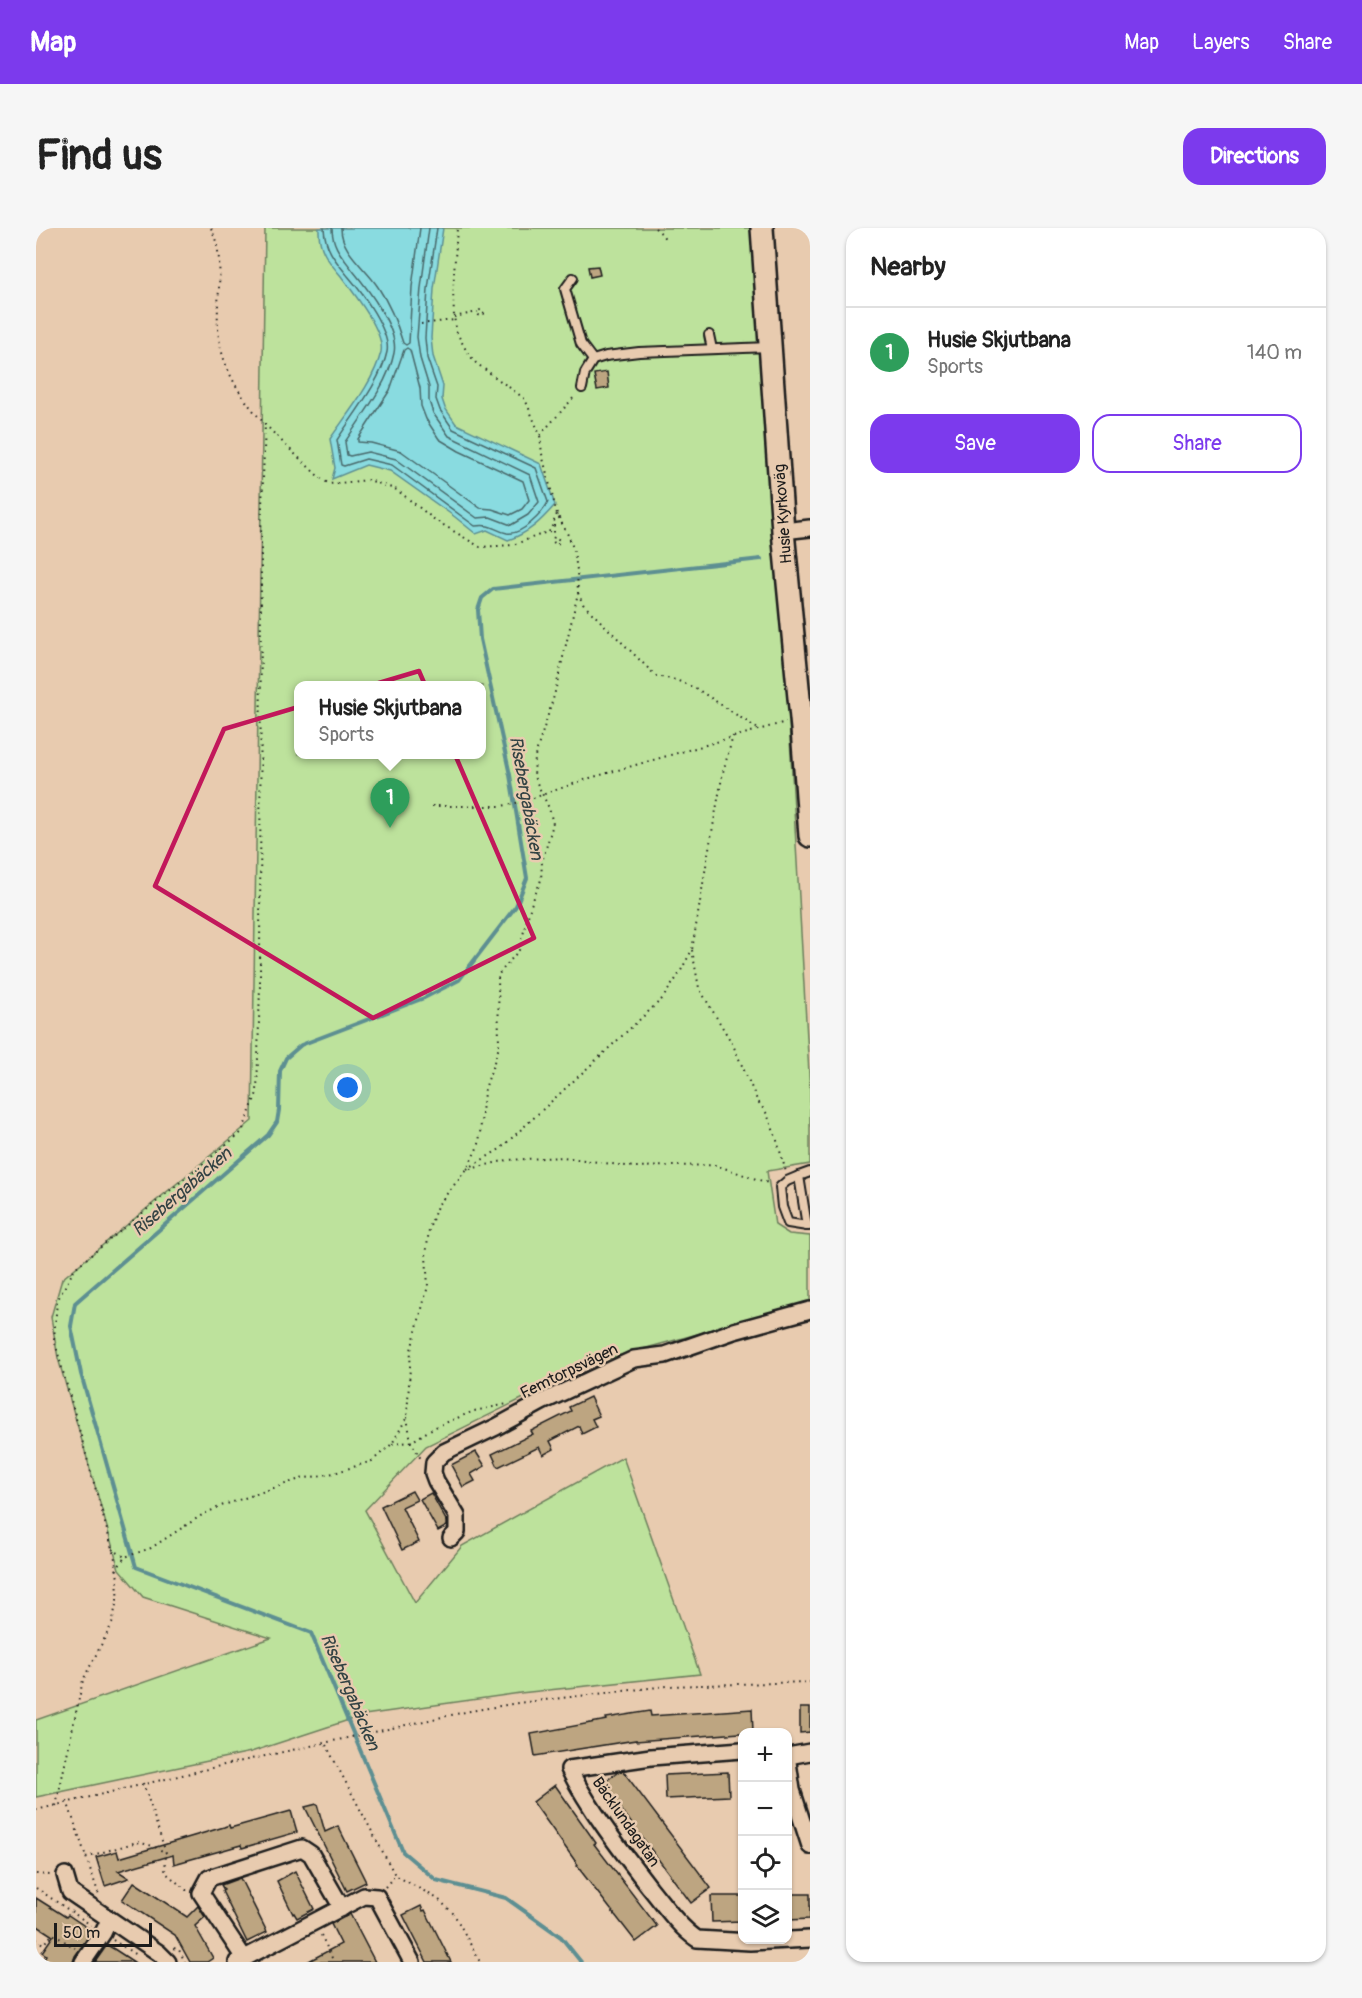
<!DOCTYPE html>
<html lang="en">
<head>
<meta charset="utf-8">
<style>
	:root { --surface:#fff; --page:#f6f6f6; --text:#222; --muted:#767676; --line:#e0e0e0; --accent:#7c3aed }
	body { margin:0; font-family:Pangolin,sans-serif; background:var(--page); color:var(--text) }
	.controls { position:absolute; right:18px; bottom:18px; display:grid; overflow:hidden; border-radius:12px; box-shadow:0 2px 4px #0004 }
	.controls button { width:54px; height:54px; display:grid; place-items:center; padding:0; border:0; border-bottom:2px solid var(--line); background:var(--surface); color:var(--text); font:30px sans-serif }
	.scale { position:absolute; left:18px; bottom:15px; width:98px; box-sizing:border-box; padding-left:6px; border:3px solid #1c1c1c; border-top:0; font-size:16px; line-height:21px; white-space:nowrap; color:#1c1c1c; -webkit-text-stroke:4px #e8cbaf; paint-order:stroke }
	.you { position:absolute; left:312px; top:860px; width:21px; height:21px; margin:-15px; border:4px solid #fff; border-radius:50%; background:#1a73e8; box-shadow:0 0 0 9px #1a73e833 }
	.badge { display:grid; place-items:center; width:39px; height:39px; border-radius:50%; background:var(--accent); color:#fff; font-size:20px; font-weight:700 }
	.pin { position:absolute; translate:-50% -50px; filter:drop-shadow(0 2px 3px #0008) }
	.pin::after { content:''; position:absolute; top:32px; width:21px; height:18px; background:inherit; clip-path:polygon(0 0,100% 0,50% 100%) }
	.popup { position:absolute; left:258px; top:453px; width:192px; height:78px; box-sizing:border-box; display:grid; place-content:center; border-radius:12px; background:var(--surface); filter:drop-shadow(0 2px 4px #0005); font-size:20px; white-space:nowrap; color:var(--muted) }
	.popup b { font-size:22px; color:var(--text) }
	.popup::after { content:''; position:absolute; left:50%; top:100%; margin-left:-12px; border:12px solid transparent; border-top-color:var(--surface) }
	.list { margin:0; padding:0; list-style:none }
	h2 { display:flex; justify-content:space-between; align-items:center; height:78px; margin:0; padding:0 24px; font-size:26px }
	h2 small { font-size:20px; font-weight:400; color:var(--muted) }
	.list li { display:grid; grid-template-columns:39px 1fr auto; gap:18px; align-items:center; box-sizing:border-box; height:90px; padding:0 24px; border-top:2px solid var(--line) }
	.list b { display:block; font-size:22px; white-space:nowrap }
	.list p { margin:0; font-size:20px; white-space:nowrap; color:var(--muted) }
	.list em { font-size:20px; font-style:normal; color:var(--muted) }
	.actions { display:flex; gap:12px; padding:18px 24px }
	.actions a { flex:1; padding:14px 0; border:2px solid var(--accent); border-radius:18px; text-align:center; font-size:21px; color:var(--accent) }
	.actions .main { background:var(--accent); color:#fff }
	.icon { flex:none; width:33px; height:33px; fill:none; stroke:currentColor; stroke-width:2; stroke-linecap:round; stroke-linejoin:round }
	.map { position:relative; flex:none; width:774px; height:1734px; overflow:hidden; border-radius:18px }
	header { display:flex; align-items:center; gap:36px; box-sizing:border-box; height:84px; padding:0 30px; background:var(--accent); color:#fff }
	header strong { font-size:28px }
	nav { display:flex; gap:33px; margin-inline-start:auto; font-size:21px }
	.intro { display:flex; align-items:center; justify-content:space-between; box-sizing:border-box; height:144px; padding:0 36px }
	h1 { margin:0; font-size:42px }
	.button { padding:15px 27px; border-radius:18px; background:var(--accent); color:#fff; font-size:21px; font-weight:700 }
	main { display:flex; gap:36px; padding:0 36px }
	aside { flex:1; background:var(--surface); border-radius:18px; box-shadow:0 2px 4px #0004 }
	.map>svg:first-child { display:block }
	.green { fill:#bde29c; stroke:#6c7f5c; stroke-width:1.5; fill-rule:evenodd }
	.water { fill:#89dbe0; stroke:#5d8f92; stroke-width:1.5 }
	.lines { fill:none; stroke-linecap:round; stroke-linejoin:round }
	.shore { stroke:#48686a; stroke-width:1.5 }
	.stream { stroke:#5d8f92; stroke-width:4 }
	.building { fill:#bda581; stroke:#1c1c1c; stroke-width:1.5 }
	.lane-casing { stroke:#1c1c1c; stroke-width:12 }
	.street-casing { stroke:#1c1c1c; stroke-width:20 }
	.secondary-casing { stroke:#1c1c1c; stroke-width:26 }
	.path { stroke:#1c1c1c; stroke-width:2; stroke-dasharray:1.5 4.5; stroke-linecap:butt }
	.lane { stroke:#e8cbaf; stroke-width:8 }
	.street { stroke:#e8cbaf; stroke-width:15 }
	.secondary { stroke:#e8cbaf; stroke-width:21 }
	.marked { fill:none; stroke:#c2185b; stroke-width:4.5; stroke-linejoin:round }
	.labels { text-anchor:middle; dominant-baseline:central; stroke-width:5; stroke-linejoin:round; paint-order:stroke }
	.street-label { font-size:16px; fill:#1c1c1c; stroke:#e8cbaf }
	.water-label { font-size:18px; font-style:italic; fill:#324243; stroke:#e8cbaf }
</style>
</head>
<body>
<header>
<strong>Map</strong>
<nav><a>Map</a><a>Layers</a><a>Share</a></nav>
</header>
<div class="intro"><h1>Find us</h1><a class="button">Directions</a></div>
<main>
<div class="map">
<svg width="774" height="1734" viewBox="0 0 774 1734">
	<rect width="100%" height="100%" fill="#e8cbaf"/>
	<filter id="ink" filterUnits="userSpaceOnUse"><feTurbulence type="fractalNoise" baseFrequency=".0167" numOctaves="2"/><feDisplacementMap in="SourceGraphic" scale="12" xChannelSelector="R" yChannelSelector="G"/><feConvolveMatrix kernelMatrix="1 2 1 2 8 2 1 2 1" color-interpolation-filters="sRGB"/></filter>
	<g filter="url(#ink)">
		<path class="green" d="M 229,0 L 725,0 L 774,863 L 774,936 L 731,943 L 739,997 L 753,1006 L 774,1008 L 774,1075 L 563,1133 L 390,1218 L 329,1282 L 379,1375 L 426,1318 L 587,1229 L 664,1446 L 484,1465 L 328,1487 L 215,1524 L 0,1569 L 0,1492 L 235,1410 L 107,1369 L 83,1341 L 22,1130 L 15,1089 L 26,1051 L 216,893 ZM 262,458 L 446,458 L 446,526 L 262,526 Z"/>
		<path class="water" d="M 283,0 L 407,0 L 398,61 L 395,110 L 397,128 L 407,158 L 406,171 L 409,180 L 420,196 L 505,236 L 519,277 C 505,293 493,305 472,312 L 451,302 L 440,306 L 419,289 L 354,243 L 330,237 L 296,251 L 299,240 L 294,211 C 311,186 338,154 345,124 C 349,104 317,64 305,48 C 292,33 282,21 283,0 Z"/>
		<g class="lines">
			<g class="shore">
				<path d="M 288,0 C 289,21 299,32 312,48 C 325,63 355,104 351,124 C 345,153 317,187 301,212 L 305,237 L 308,238 L 330,231 L 356,237 L 439,298 C 458,296 455,301 471,305 C 485,308 507,285 512,274 L 500,240 L 417,201 L 404,182 L 400,171 L 401,159 L 391,130 L 389,110 L 392,61 L 401,0"/>
				<path d="M 296,0 C 296,19 307,29 318,44 C 332,61 363,102 358,125 C 352,156 326,188 309,214 L 311,227 L 314,228 L 332,224 L 360,231 L 441,290 L 454,289 L 475,297 L 492,287 L 503,274 L 494,247 L 413,208 L 397,185 L 393,173 L 393,159 L 384,130 L 381,109 L 385,60 L 393,0"/>
				<path d="M 305,0 C 305,24 330,40 342,59 C 354,77 361,95 367,115 L 370,117 L 373,115 L 376,59 L 384,0"/>
				<path d="M 371,120 L 374,122 L 384,160 L 385,178 L 390,191 L 403,211 L 423,223 L 487,253 L 493,272 L 486,281 L 474,287 L 456,281 L 444,280 L 365,223 L 335,215 L 322,214 L 322,211 L 354,162 L 368,122 Z"/>
			</g>
			<path class="stream" d="M 545,1734 L 525,1709 L 470,1670 L 400,1652 L 367,1624 L 275,1405 L 100,1339 L 45,1146 L 35,1098 L 39,1075 L 232,907 L 241,894 L 243,882 L 244,843 L 250,830 L 265,817 L 388,770 L 423,752 L 480,678 L 491,650 L 474,547 L 444,411 L 442,382 L 446,370 L 457,361 L 725,331"/>
		</g>
		<g class="building">
			<path d="M 562,38 L 564,47 L 554,49 L 552,39 Z"/>
			<path d="M 571,144 L 573,160 L 561,162 L 558,146 Z"/>
			<path d="M 554,1169 L 563,1188 L 556,1191 L 560,1199 L 546,1206 L 543,1198 L 514,1213 L 518,1221 L 507,1227 L 503,1219 L 462,1239 L 456,1226 L 497,1206 L 495,1203 L 535,1183 L 533,1179 Z"/>
			<path d="M 440,1224 L 449,1238 L 435,1246 L 439,1253 L 427,1259 L 415,1237 Z"/>
			<path d="M 376,1263 L 381,1272 L 366,1279 L 383,1314 L 366,1322 L 345,1278 Z"/>
			<path d="M 395,1265 L 411,1294 L 411,1298 L 402,1303 L 384,1271 Z"/>
			<path d="M 764,1480 L 774,1480 L 774,1504 L 764,1505 Z"/>
			<path d="M 716,1481 L 717,1504 L 600,1513 L 600,1512 L 499,1528 L 495,1506 L 571,1492 L 570,1490 L 614,1483 L 615,1488 Z"/>
			<path d="M 587,1543 L 675,1660 L 655,1675 L 566,1556 L 582,1544 Z"/>
			<path d="M 692,1544 L 693,1568 L 630,1571 L 629,1547 Z"/>
			<path d="M 519,1557 L 560,1615 L 558,1616 L 621,1698 L 600,1714 L 541,1638 L 542,1637 L 497,1574 Z"/>
			<path d="M 281,1576 L 289,1604 L 302,1598 L 330,1654 L 311,1663 L 269,1579 Z"/>
			<path d="M 255,1583 L 261,1604 L 206,1620 L 205,1617 L 138,1636 L 137,1627 L 82,1643 L 93,1650 L 69,1658 L 60,1629 L 81,1623 L 83,1630 L 188,1599 L 193,1597 L 194,1600 Z"/>
			<path d="M 259,1643 L 278,1681 L 261,1690 L 258,1685 L 257,1686 L 241,1653 Z"/>
			<path d="M 204,1650 L 231,1704 L 211,1714 L 186,1663 L 188,1662 L 185,1657 Z"/>
			<path d="M 98,1654 L 151,1689 L 162,1678 L 169,1689 L 159,1698 L 177,1730 L 171,1734 L 154,1734 L 139,1707 L 86,1672 Z"/>
			<path d="M 752,1666 L 774,1666 L 774,1691 L 752,1692 Z"/>
			<path d="M 675,1668 L 706,1668 L 706,1693 L 676,1694 Z"/>
			<path d="M 0,1670 L 30,1689 L 32,1687 L 56,1703 L 39,1728 L 37,1734 L 6,1734 L 10,1727 L 6,1724 L 17,1708 L 0,1697 Z"/>
			<path d="M 385,1678 L 387,1683 L 389,1682 L 415,1734 L 391,1734 L 367,1687 Z"/>
			<path d="M 314,1686 L 339,1734 L 271,1734 L 305,1716 L 295,1696 Z"/>
			<path d="M 71,1717 L 78,1721 L 98,1734 L 59,1734 Z"/>
		</g>
		<g class="lines">
			<defs>
				<g id="lane">
					<path d="M 537,50 L 529,61 L 545,116 L 557,132"/>
					<path d="M 673,107 L 676,121"/>
					<path d="M 546,160 L 549,145 L 557,132 L 570,128 L 603,124 L 734,119"/>
					<path d="M 763,948 L 751,953 L 744,959 L 746,979 L 752,995 L 771,998"/>
					<path d="M 773,998 L 771,998 L 763,948 L 774,944"/>
				</g>
				<g id="street">
					<path d="M 747,303 L 774,300"/>
					<path d="M 415,1310 L 421,1304 L 421,1288 L 400,1253 L 397,1245 L 398,1234 L 408,1224 L 460,1199 L 506,1174 L 598,1131 L 629,1127 L 698,1103 L 774,1082"/>
					<path d="M 706,1522 L 615,1529 L 533,1541 C 555,1584 585,1622 614,1660 C 628,1677 643,1699 661,1711 L 714,1714 L 774,1711"/>
					<path d="M 752,1528 L 774,1524"/>
					<path d="M 752,1534 L 756,1562 L 774,1618"/>
					<path d="M 29,1647 L 34,1664 L 123,1725 L 132,1734"/>
					<path d="M 208,1730 L 165,1665 L 173,1650 L 266,1620 L 275,1626 L 306,1680"/>
					<path d="M 47,1734 L 67,1705 L 73,1692"/>
					<path d="M 201,1734 L 328,1668 L 341,1669 L 376,1734"/>
				</g>
				<path id="secondary" d="M 726,0 L 747,303 L 766,501 L 774,608"/>
			</defs>
			<use href="#lane" class="lane-casing"/>
			<use href="#street" class="street-casing"/>
			<use href="#secondary" class="secondary-casing"/>
			<g class="path">
				<path d="M 175,0 C 190,31 180,67 182,100 C 186,165 239,206 282,248 L 293,256 L 333,252 L 361,262 L 399,292 L 444,319 L 477,317 L 514,303 L 521,286"/>
				<path d="M 619,0 L 626,6 L 629,11"/>
				<circle cx="445" cy="85" r="3"/>
				<path d="M 418,89 L 442,84"/>
				<path d="M 385,96 L 418,92"/>
				<path d="M 504,207 L 540,167"/>
				<path d="M 518,297 L 518,309 L 516,313 L 521,317 L 524,312 L 518,309"/>
				<path d="M 542,365 L 547,376 L 620,448 L 640,452 L 661,461 L 722,501"/>
				<path d="M 396,578 L 466,578 L 489,573 L 554,550 L 750,494"/>
				<path d="M 656,722 L 663,760 L 697,817 L 721,872 L 731,886 L 740,909 L 750,944"/>
				<path d="M 431,941 L 464,921 L 626,771 L 642,748 L 656,722 L 672,626 L 687,544 L 697,508"/>
				<path d="M 434,941 L 471,932 L 527,929 L 597,939 L 679,937 L 735,956"/>
				<path d="M 371,1189 L 375,1214 L 385,1231"/>
				<path d="M 356,1216 L 375,1214 L 397,1200 L 438,1183 L 471,1176"/>
				<path d="M 76,1321 L 89,1329"/>
				<path d="M 80,1342 L 89,1329 L 115,1320 L 166,1287 L 185,1278 L 264,1251 L 298,1245 L 336,1233 L 356,1216 L 371,1189 L 375,1122 L 392,1058 L 390,1028 L 393,1001 L 401,978 L 431,941 L 443,916 L 448,864 L 463,819 L 462,747 L 483,722 L 495,677 L 505,652 L 506,634 L 517,596 L 513,580 L 498,549 L 499,528 L 518,468 L 542,365 L 541,342 L 538,323 L 533,309 L 521,286 L 506,226 L 504,207 L 489,171 L 440,135 L 431,124 L 421,105 L 418,89 L 417,61 L 421,0"/>
				<path d="M 290,1517 L 359,1647 L 402,1671 L 418,1686 L 444,1734"/>
				<path d="M 107,1555 L 130,1625 L 129,1644 L 150,1662 L 153,1662"/>
				<path d="M 31,1573 L 63,1667"/>
				<path d="M 20,1578 L 47,1452 L 76,1396 L 81,1372 L 82,1351 L 79,1331 L 18,1111 L 21,1073 L 39,1040 L 206,904 L 221,865 L 224,757 L 225,307 L 229,195"/>
				<path d="M 0,1582 L 188,1537 L 429,1484 L 482,1475 L 631,1458 L 774,1454"/>
				<path d="M 50,1629 L 101,1614 L 117,1618 L 130,1625"/>
				<path d="M 0,1646 L 15,1647"/>
				<path d="M 349,1659 L 359,1647"/>
				<path d="M 0,1660 L 55,1697"/>
				<path d="M 285,1707 L 298,1734"/>
				<path d="M 0,1711 L 7,1716 L 17,1706 L 39,1720"/>
				<path d="M 77,1712 L 100,1727"/>
				<path d="M 138,1720 L 143,1722 L 149,1734"/>
			</g>
			<use href="#lane" class="lane"/>
			<use href="#street" class="street"/>
			<use href="#secondary" class="secondary"/>
		</g>
	</g>
	<path class="marked" d="M 383,443 L 498,710 L 337,790 L 119,658 L 188,501 Z"/>
	<g class="labels">
		<g class="street-label">
			<text transform="translate(747 286) rotate(-94)">Husie Kyrkoväg</text>
			<text transform="translate(533 1143) rotate(-26)">Femtorpsvägen</text>
			<text transform="translate(590 1594) rotate(55)">Bäcklundagatan</text>
		</g>
		<g class="water-label">
			<text transform="translate(490 570) rotate(80)">Risebergabäcken</text>
			<text transform="translate(146 964) rotate(-41)">Risebergabäcken</text>
			<text transform="translate(314 1464) rotate(67)">Risebergabäcken</text>
		</g>
	</g>
</svg>
<div class="controls">
<button>+</button>
<button>−</button>
<button><svg class="icon" aria-label="locate" viewBox="0 0 24 24"><circle cx="12" cy="12" r="6"/><path d="M12 2v4M12 18v4M2 12h4M18 12h4"/></svg></button>
<button><svg class="icon" aria-label="layers" viewBox="0 0 24 24"><path d="M12 4l9 5-9 5-9-5zM3 14l9 5 9-5"/></svg></button>
</div>
<div class="scale">50 m</div>
<div class="you"></div>
<div class="pin badge" style="left:354px;top:600px;background:#2e9e5b">1</div>
<div class="popup"><b>Husie Skjutbana</b>Sports</div>
</div>
<aside>
<h2>Nearby<small></small></h2>
<ul class="list">
<li><span class="badge" style="background:#2e9e5b">1</span><div><b>Husie Skjutbana</b><p>Sports</p></div><em>140 m</em></li>
</ul>
<div class="actions"><a class="main">Save</a><a>Share</a></div>
</aside>
</main>
</body>
</html>
